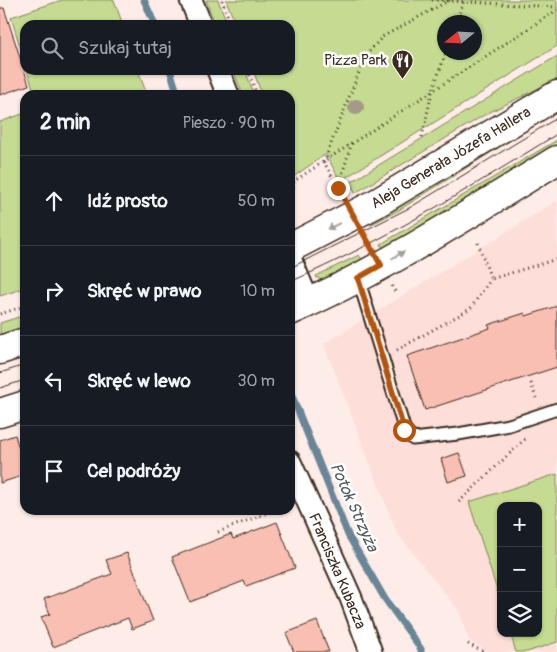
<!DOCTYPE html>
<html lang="pl">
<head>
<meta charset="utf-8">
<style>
	:root { --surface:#171b24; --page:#242831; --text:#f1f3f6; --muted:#9ea1a6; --line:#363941 }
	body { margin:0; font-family:Pangolin,sans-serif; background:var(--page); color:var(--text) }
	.controls { position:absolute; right:15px; bottom:15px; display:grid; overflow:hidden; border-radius:10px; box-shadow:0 1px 4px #0004 }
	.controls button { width:45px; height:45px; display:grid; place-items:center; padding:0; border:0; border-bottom:1px solid var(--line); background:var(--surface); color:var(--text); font:25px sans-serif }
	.compass { position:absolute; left:437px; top:15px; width:45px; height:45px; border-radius:50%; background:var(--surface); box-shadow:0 1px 4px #0004; rotate:252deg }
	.stop { position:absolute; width:15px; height:15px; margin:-11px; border:4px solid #b45309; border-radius:50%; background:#fff }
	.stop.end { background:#b45309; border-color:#fff; box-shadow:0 1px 5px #0008 }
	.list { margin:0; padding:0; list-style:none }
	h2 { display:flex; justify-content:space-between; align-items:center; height:65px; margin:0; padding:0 20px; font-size:21px }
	h2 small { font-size:16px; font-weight:400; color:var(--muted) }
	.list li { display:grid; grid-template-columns:32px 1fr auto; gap:15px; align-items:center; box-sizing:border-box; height:90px; padding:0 20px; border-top:1px solid var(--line) }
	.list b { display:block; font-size:19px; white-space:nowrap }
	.list em { font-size:16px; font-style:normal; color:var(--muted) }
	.icon { flex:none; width:28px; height:28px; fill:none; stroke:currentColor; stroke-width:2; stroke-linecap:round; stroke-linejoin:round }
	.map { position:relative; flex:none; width:557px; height:652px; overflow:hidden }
	.search { position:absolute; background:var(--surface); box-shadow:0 1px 4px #0004; left:20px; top:20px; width:275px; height:55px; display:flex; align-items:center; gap:12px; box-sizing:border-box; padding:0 18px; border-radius:15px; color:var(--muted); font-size:19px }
	.panel { position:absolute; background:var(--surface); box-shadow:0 1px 4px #0004; left:20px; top:90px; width:275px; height:425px; border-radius:15px }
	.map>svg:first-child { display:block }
	.built { fill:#fdded8; fill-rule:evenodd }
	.green { fill:#c4db91; stroke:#808258; fill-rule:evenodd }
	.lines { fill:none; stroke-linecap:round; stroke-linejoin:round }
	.stream { stroke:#698697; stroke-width:7 }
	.building { fill:#fabfb3; stroke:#3b2a1e }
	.lane-casing { stroke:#3b2a1e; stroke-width:15 }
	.street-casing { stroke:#3b2a1e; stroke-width:25 }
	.secondary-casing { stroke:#3b2a1e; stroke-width:31 }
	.path { stroke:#3b2a1e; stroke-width:3; stroke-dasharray:1 4; stroke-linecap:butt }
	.lane { stroke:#fff; stroke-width:11 }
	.street { stroke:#fff; stroke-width:21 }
	.secondary { stroke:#fff; stroke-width:28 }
	.tram { stroke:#3b2a1e; stroke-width:1 }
	.tree { fill:#a59a89 }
	.oneway { fill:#a79f9a }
	.route { stroke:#b45309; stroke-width:6 }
	.labels { text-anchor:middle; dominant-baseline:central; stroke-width:5; stroke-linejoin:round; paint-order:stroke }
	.poi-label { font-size:15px; fill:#3b2a1e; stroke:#fff; text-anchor:end }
	.street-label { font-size:15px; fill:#3b2a1e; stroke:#fff }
	.water-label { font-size:16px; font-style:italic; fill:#52585a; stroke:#fff }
</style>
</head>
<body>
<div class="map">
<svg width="557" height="652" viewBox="0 0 557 652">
	<rect width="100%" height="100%" fill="#feece8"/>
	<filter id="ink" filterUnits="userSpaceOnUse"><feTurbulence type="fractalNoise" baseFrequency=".02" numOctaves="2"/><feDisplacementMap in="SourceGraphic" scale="10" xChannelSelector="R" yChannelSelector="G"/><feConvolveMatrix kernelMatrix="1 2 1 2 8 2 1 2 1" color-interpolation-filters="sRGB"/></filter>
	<g filter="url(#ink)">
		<path class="built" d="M 557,201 L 557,652 L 489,652 L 469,640 L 459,611 L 397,533 L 324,344 ZM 501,506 L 538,506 L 538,633 L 501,633 Z"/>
		<g class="green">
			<path d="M 62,0 L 114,0 L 123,25 L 25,25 L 25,63 L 11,17 Z"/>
			<path d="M 206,0 L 218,0 L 228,25 L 215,25 Z"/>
			<path d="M 226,0 L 557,0 L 557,46 L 340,181 L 326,154 L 293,177 L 290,168 L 290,95 L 262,95 L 253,70 L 290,70 L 290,25 L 236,25 ZM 444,22 L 474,22 L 474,52 L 444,52 Z"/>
			<path d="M 557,56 L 557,79 L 486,114 L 355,193 L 351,182 Z"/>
			<path d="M 27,70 L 138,70 L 147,95 L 35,95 Z"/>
			<path d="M 233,70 L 245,70 L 254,95 L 243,95 Z"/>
			<path d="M 557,108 L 557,111 L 399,210 L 370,225 L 371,222 Z"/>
			<path d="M 25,113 L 25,288 L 0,296 L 0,122 Z"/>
			<path d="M 557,140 L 557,148 L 385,252 L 381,244 Z"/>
			<path d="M 359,255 L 364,263 L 323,281 L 316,277 L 316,276 Z"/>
			<path d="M 25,315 L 25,329 L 0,338 L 0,323 Z"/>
			<path d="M 557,474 L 557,642 L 527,652 L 516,652 L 510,633 L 538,633 L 538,506 L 501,506 L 501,603 L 469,502 Z"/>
		</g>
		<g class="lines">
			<g class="stream">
				<path d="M 144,0 L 155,25"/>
				<path d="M 170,70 L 178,95"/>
				<path d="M 290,391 L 348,535 L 385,599 L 421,649 L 421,652"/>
			</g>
		</g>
		<g class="building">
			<path d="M 0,8 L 4,8 L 29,85 L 0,95 Z"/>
			<path d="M 557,306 L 557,367 L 425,410 L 407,356 L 490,328 L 488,325 L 525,313 L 526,316 Z"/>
			<path d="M 15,435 L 25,468 L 25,475 L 0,483 L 0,440 Z"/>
			<path d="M 459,453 L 467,476 L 448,482 L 441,459 Z"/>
			<path d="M 277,522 L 295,568 L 246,586 L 244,581 L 190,602 L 172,557 L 231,534 L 233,539 Z"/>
			<path d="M 127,553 L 153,621 L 132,629 L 128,618 L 53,647 L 41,617 L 50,614 L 44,599 L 112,574 L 106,560 Z"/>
			<path d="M 317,621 L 329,652 L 294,652 L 286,633 Z"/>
		</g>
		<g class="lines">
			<defs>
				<path id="lane" d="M 358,278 L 405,431 L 413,439 L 458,434 L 509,425 L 557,409"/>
				<g id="street">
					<path d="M 191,0 L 201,25"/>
					<path d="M 218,70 L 228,95"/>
					<path d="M 290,258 L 309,303"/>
					<path d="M 290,462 L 351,598 L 371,652"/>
				</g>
				<g id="secondary">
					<path d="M 290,248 L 375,204 L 557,95"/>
					<path d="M 290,311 C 383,270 470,213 557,160"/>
					<path d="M 0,350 L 25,342"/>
					<path d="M 0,413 L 25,405"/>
				</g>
			</defs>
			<use href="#lane" class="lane-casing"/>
			<use href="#street" class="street-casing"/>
			<use href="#secondary" class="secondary-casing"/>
			<g class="path">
				<path d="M 222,0 L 231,25"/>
				<path d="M 432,0 L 557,7"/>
				<path d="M 456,22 L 464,0"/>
				<path d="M 248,70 L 257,95"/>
				<path d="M 422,137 L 432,92 L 446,52"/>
				<path d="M 338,187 L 352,143"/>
				<path d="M 290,191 L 293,189 L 294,181 L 557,10"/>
				<path d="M 341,193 L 324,162 L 357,77 L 368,53 L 382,37 L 450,0"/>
				<path d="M 478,243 L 491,279 L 557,259"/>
				<path d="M 392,286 L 396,293"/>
				<path d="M 0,314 L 25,306"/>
				<path d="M 397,350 L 470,309 L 491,279"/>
				<path d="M 531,383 L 536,398"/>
				<path d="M 459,502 L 526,438"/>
				<path d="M 218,532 L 275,510"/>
				<path d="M 468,644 L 484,652"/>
			</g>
			<use href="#lane" class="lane"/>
			<use href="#street" class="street"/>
			<use href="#secondary" class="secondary"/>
			<g class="tram">
				<path d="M 290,268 L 411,207 L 557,118"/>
				<path d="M 290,282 C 384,241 470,188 557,134"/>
				<path d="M 0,373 L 25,365"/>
				<path d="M 0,388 L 25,380"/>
			</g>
		</g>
		<circle class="tree" cx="356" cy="107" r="8"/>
		<defs><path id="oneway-solid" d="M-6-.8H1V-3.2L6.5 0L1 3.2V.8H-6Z" transform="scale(1.25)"/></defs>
		<g class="oneway">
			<use href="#oneway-solid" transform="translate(334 226) rotate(153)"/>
			<use href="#oneway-solid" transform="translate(398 255) rotate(-30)"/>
		</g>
	</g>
	<g class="lines" filter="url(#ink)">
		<path class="route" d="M 338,188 L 381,265 L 358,278 L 404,430"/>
	</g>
	<defs>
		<symbol id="restaurant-pin" viewBox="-11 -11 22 30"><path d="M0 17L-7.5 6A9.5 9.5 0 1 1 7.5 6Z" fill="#3b2a1e" stroke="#fff"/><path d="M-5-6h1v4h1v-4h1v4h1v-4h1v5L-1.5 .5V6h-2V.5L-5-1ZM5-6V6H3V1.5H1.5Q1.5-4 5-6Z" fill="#fff"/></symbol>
	</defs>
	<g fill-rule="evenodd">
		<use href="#restaurant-pin" x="390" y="48" width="25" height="34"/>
	</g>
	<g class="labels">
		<g class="poi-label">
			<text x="387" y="60">Pizza Park</text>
		</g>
		<g class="street-label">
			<text transform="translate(451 158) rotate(-31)">Aleja Generała Józefa Hallera</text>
			<text transform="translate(337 571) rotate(67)">Franciszka Kubacza</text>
		</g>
		<g class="water-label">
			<text transform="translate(354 507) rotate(66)">Potok Strzyża</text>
		</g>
	</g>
</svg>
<div class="controls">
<button>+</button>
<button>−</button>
<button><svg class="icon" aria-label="layers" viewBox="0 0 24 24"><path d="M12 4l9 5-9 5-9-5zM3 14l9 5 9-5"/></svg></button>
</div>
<svg class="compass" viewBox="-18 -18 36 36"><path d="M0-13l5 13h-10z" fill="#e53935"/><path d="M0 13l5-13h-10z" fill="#9ea1a6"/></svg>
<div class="stop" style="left:404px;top:430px"></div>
<div class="stop end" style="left:338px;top:188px"></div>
<div class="search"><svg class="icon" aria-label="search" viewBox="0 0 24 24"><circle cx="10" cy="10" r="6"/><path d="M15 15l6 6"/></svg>Szukaj tutaj</div>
<section class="panel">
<h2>2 min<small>Pieszo · 90 m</small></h2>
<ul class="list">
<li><svg class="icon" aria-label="ahead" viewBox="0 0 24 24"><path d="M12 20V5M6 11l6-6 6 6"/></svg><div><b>Idź prosto</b></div><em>50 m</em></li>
<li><svg class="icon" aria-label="right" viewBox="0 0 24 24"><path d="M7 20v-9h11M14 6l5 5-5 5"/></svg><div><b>Skręć w prawo</b></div><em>10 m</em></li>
<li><svg class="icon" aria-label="left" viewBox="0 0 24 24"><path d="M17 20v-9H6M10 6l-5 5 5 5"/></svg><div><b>Skręć w lewo</b></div><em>30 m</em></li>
<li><svg class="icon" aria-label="arrive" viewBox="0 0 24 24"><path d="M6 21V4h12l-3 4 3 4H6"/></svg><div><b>Cel podróży</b></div></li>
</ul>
</section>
</div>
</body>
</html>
